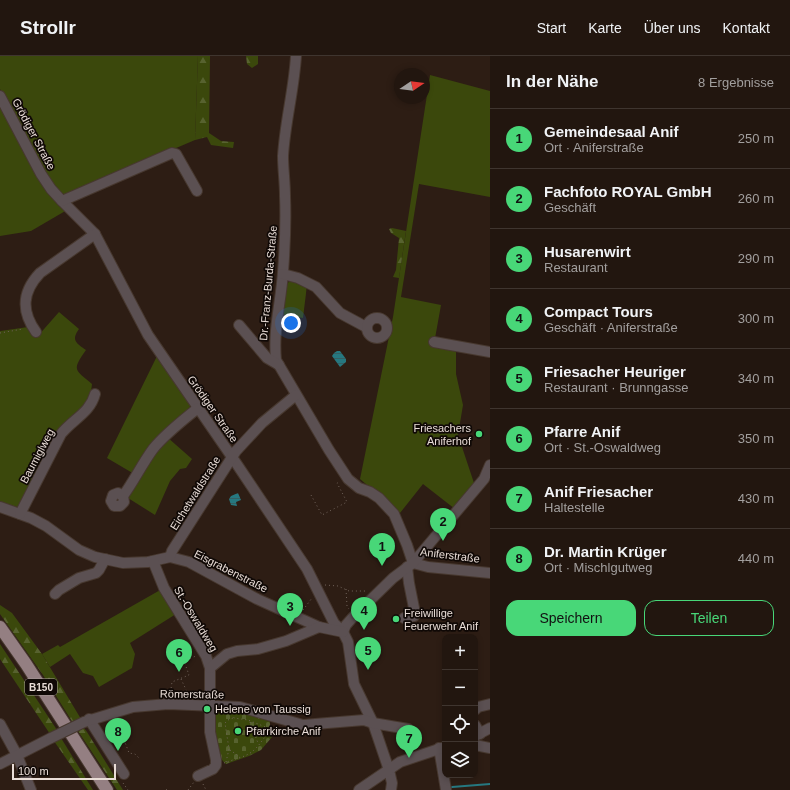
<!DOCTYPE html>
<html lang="de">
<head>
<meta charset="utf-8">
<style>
	:root { --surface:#22160f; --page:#2a1f18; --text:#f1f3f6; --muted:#a29f9e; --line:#3f352f; --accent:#48d778 }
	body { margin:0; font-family:Helvetica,sans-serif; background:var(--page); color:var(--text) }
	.controls { position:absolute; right:12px; bottom:12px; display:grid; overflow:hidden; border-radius:8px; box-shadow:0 2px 6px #0003 }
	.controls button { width:36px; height:36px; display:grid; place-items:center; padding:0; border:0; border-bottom:1px solid var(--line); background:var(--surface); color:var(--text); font:20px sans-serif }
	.compass { position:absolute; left:394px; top:12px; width:36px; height:36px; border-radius:50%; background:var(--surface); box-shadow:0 2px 6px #0003; rotate:77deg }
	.scale { position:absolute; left:12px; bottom:10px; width:104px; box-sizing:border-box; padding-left:4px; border:2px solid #e9ddd7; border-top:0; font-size:11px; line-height:14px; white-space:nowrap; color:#e9ddd7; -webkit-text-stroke:3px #100906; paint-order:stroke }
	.you { position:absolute; left:291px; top:267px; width:14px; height:14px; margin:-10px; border:3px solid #fff; border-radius:50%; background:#1a73e8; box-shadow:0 0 0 6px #1a73e833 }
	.badge { display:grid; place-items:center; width:26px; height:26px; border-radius:50%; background:var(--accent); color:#111; font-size:13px; font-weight:700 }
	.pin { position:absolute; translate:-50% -33px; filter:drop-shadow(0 1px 2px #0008) }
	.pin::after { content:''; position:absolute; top:21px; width:14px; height:12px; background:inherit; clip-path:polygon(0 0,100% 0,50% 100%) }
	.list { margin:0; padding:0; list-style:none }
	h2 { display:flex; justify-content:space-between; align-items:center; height:52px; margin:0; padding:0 16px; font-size:17px }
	h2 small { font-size:13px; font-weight:400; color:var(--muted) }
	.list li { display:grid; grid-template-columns:26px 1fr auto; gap:12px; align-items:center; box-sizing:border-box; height:60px; padding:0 16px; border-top:1px solid var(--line) }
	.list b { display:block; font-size:15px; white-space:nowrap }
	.list p { margin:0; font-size:13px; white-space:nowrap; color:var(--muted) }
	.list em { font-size:13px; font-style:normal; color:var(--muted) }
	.actions { display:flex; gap:8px; padding:12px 16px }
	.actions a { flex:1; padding:9px 0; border:1px solid var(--accent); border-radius:12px; text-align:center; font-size:14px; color:var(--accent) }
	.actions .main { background:var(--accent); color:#111 }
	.icon { flex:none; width:22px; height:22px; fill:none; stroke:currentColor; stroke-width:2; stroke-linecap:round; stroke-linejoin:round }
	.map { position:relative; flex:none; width:490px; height:734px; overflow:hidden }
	header { display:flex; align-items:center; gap:24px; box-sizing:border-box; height:56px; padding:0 20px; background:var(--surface); border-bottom:1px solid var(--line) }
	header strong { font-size:19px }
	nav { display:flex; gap:22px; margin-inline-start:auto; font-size:14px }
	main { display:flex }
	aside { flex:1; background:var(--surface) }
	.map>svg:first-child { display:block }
	.green { fill:#3b480c }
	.forest { fill:url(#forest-firs) }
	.cemetery { fill:url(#cemetery-stones) }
	.water { fill:url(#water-rules) }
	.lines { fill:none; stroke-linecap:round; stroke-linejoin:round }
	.stream { stroke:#267880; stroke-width:2 }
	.minor-casing { stroke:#47382f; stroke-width:12 }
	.major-casing { stroke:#47382f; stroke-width:14 }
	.path { stroke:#71635b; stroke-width:1; stroke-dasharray:1 3; stroke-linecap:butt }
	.minor { stroke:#5b5052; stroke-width:10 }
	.major { stroke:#947f82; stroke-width:12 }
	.minor-bridge-casing { stroke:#47382f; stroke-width:12; stroke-linecap:butt }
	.minor-bridge { stroke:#5b5052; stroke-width:10 }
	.poi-dot { fill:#48d778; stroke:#100906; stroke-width:1.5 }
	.labels { text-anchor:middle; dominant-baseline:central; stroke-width:3.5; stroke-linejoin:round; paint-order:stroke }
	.shield { fill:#100906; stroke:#a89d98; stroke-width:1 }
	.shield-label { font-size:10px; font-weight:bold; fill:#e9ddd7 }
	.street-label { font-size:11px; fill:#e9ddd7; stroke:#100906 }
	.poi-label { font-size:11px; fill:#e9ddd7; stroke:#100906; text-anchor:start }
</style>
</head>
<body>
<header>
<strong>Strollr</strong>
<nav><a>Start</a><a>Karte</a><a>Über uns</a><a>Kontakt</a></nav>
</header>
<main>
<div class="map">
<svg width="490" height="734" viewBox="0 0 490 734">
	<defs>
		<pattern id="forest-firs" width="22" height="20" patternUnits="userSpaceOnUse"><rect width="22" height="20" fill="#3b480c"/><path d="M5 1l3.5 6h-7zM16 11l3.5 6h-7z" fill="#57622f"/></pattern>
		<pattern id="cemetery-stones" width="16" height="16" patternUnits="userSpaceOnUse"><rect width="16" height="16" fill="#3b480c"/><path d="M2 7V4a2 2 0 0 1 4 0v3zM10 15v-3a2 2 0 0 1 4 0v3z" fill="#57622f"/></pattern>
		<pattern id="water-rules" width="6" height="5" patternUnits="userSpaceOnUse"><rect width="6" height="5" fill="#267880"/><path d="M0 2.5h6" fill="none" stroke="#346063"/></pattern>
	</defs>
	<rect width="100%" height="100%" fill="#2d1d14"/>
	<g class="green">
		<path d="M 0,0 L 198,0 L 195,84 L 63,140 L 43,115 L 0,33 Z"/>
		<path d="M 430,19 L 490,35 L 490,141 L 419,128 L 401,241 L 441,249 L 434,288 L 456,293 L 456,318 L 463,349 L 458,379 L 475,430 L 455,453 L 423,428 L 400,457 L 360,423 L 393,261 Z"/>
		<path d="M 0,46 L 67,154 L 31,175 L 0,180 Z"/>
		<path d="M 291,225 L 307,229 L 303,262 L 280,258 L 287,227 Z"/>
		<path d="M 59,256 L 79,273 C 71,284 76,287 86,294 C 72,314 74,313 92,328 L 90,344 L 62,373 L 17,453 L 0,449 L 0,275 L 28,271 L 37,281 Z"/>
		<path d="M 158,298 L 195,351 L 167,381 L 192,403 L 186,412 L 180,413 L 170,425 L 155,459 L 128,442 L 141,422 L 107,402 Z"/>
		<path d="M 162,533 L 176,558 L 130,587 L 135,598 L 132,612 L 99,631 L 93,620 L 83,617 L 70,598 L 50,611 L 42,598 L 58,589 L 60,591 Z"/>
	</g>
	<g class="forest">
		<path d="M 198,0 L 210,0 L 209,77 L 221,85 L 234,86 L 233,92 L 211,89 L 207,81 L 195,84 Z"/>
		<path d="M 246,0 L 258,0 L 258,8 L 252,12 L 247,8 Z"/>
		<path d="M 392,172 L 406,175 L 399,222 L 393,221 L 396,214 L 399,182 L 391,177 L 389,173 Z"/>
		<path d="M 0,549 L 12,557 L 42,598 L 81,663 L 73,667 L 43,619 L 0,558 Z"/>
		<path d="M 0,588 L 57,674 L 50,678 L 0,603 Z"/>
		<path d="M 84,672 L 87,676 L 123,734 L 117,734 L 78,675 Z"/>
		<path d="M 61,682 L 93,734 L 88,734 L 54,685 Z"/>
	</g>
	<path class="cemetery" d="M 221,654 L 237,654 L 270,664 L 270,676 L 272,681 L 261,694 L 249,700 L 226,708 C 216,700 209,673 214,661 C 216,657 218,656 221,654 Z"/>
	<g class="water">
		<path d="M 337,295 L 340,295 L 346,303 L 346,306 L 340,311 L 332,300 L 334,297 Z"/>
		<path d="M 238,437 L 241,444 L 236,446 L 237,450 L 231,449 L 229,443 L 231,440 Z"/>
	</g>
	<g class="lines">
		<path class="stream" d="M 449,733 L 452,731 L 490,728"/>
		<defs>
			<g id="minor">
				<path d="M 296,0 C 294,34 285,66 283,100 C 283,113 285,126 285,140 C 286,165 285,190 283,216 C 281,247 273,272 276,304 L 329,394 L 348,423 L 359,432 L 370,436 L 379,442 L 394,458 L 407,489 L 413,507"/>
				<path d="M 0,40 L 41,118 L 51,133 L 62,145 L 95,178 L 148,279 L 232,401 L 307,513 L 334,567 L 343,576 L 348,586 L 354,628 L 373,667 L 389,714 L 392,727 L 391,734"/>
				<path d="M 62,145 L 172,97 L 176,98 L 197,135"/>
				<path d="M 283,218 L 298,222 L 316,231 L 340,257 L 366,271"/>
				<circle cx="377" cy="272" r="10"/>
				<path d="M 239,269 L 267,302 L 279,309"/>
				<path d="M 36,276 C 21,255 22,236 40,217 L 95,178"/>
				<path d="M 434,286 L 490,296"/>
				<path d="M 123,440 L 118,437 L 113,439 L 111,445 L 114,450 L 120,450 L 124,446 L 123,440 C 134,425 142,408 153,393 C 166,377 182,365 198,352"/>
				<path d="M 0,451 L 31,462 L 46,470 L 79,494 L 95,501 L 123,507 L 148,506 L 170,501 L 189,506 L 257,543 L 319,571"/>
				<path d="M 20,458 L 61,378 C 73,363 90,357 95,338"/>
				<path d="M 170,501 L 172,495 L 236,395 L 262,367 L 296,339"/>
				<path d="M 153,505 L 164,532 L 206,600 L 210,612 L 210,676 L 216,704 L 216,709 L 213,713 L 198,720"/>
				<path d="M 413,507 L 428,511 L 490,517"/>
				<path d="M 55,538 L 59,534 L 79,522 L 96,517 L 99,514 L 105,503"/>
				<path d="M 404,562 L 414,560 L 415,557 L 409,527 L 407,511"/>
				<path d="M 343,576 L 346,569 L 354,560 L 393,522 L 413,507 L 484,423 L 490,409"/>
				<path d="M 210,612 L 227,598 L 237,595 L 258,593 L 286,585 L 319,571 L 343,576"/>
				<path d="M 475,654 L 478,651 L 490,648"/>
				<path d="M 89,663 L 124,718"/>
				<path d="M 84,666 L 133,651 L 168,648 L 240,651 L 303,669 L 364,664 L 373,667 L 408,673"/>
				<path d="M 0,668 L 17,699 L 31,734"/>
				<path d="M 475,669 L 480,678"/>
				<path d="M 475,680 L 490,672"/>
				<path d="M 475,689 L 490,692"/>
				<path d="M 439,692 L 446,734"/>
				<path d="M 0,708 L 51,682"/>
				<path d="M 359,734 L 400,706 L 445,691"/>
			</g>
			<path id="major" d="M 0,571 L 26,608 L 107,734"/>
		</defs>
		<use href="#minor" class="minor-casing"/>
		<use href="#major" class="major-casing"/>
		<g class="path">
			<path d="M 0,277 L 23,273"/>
			<path d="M 311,439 L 322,459 L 347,446 L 337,427 L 339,425"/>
			<path d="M 325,529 L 338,530 L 349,535 L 367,535"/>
			<path d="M 346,533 L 347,550 L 349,553"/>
			<path d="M 303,554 L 312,542"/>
			<path d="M 182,600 L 184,605 L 196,600"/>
			<path d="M 181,623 L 189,640"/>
			<path d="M 170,640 L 172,626 L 189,619 L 184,605 L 175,608 L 176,611"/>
			<path d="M 117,665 L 129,697 L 135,698 L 139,702"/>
			<path d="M 250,666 L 258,687"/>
			<path d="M 230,694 L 240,701"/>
			<path d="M 226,706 L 229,693 L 225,667 L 228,664 L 233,662"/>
			<path d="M 224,707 C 234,703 247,701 254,694 C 260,689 263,682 269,677 L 268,672 L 248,664 L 234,662 L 233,660"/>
			<path d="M 123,727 L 128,734"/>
			<path d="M 203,728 L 206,734"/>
			<path d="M 166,733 L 167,734"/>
			<path d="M 188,734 L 194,726"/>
		</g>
		<use href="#minor" class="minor"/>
		<use href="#major" class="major"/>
		<defs>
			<path id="minor-bridge" d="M 51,682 L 84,666"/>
		</defs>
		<use href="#minor-bridge" class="minor-bridge-casing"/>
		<use href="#minor-bridge" class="minor-bridge"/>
	</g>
	<g class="poi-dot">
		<circle cx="479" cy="378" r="4"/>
		<circle cx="396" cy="563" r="4"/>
		<circle cx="207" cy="653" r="4"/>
		<circle cx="238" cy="675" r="4"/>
	</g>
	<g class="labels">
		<rect class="shield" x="25" y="623" width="32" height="16" rx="3"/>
		<g class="shield-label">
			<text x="41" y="631">B150</text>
		</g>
		<g class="street-label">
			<text transform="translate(34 78) rotate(62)">Grödiger Straße</text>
			<text transform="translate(268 227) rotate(-85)">Dr.-Franz-Burda-Straße</text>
			<text transform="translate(213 353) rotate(55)">Grödiger Straße</text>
			<text transform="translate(37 400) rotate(-62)">Baumiglweg</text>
			<text transform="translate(195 437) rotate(-58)">Eichetwaldstraße</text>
			<text transform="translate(450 499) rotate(7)">Aniferstraße</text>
			<text transform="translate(231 515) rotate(27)">Eisgrabenstraße</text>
			<text transform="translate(196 563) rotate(59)">St.-Oswaldweg</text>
			<text transform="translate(192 638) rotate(1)">Römerstraße</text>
		</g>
		<g class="poi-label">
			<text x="471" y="372" text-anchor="end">Friesachers<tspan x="471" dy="13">Aniferhof</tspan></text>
			<text x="404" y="557">Freiwillige<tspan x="404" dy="13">Feuerwehr Anif</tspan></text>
			<text x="215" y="653">Helene von Taussig</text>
			<text x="246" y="675">Pfarrkirche Anif</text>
		</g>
	</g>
</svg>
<div class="controls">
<button>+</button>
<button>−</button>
<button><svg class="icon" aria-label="locate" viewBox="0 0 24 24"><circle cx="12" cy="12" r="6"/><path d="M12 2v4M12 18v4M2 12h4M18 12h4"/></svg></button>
<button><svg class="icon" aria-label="layers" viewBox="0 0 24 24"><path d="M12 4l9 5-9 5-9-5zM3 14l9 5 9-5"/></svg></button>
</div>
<svg class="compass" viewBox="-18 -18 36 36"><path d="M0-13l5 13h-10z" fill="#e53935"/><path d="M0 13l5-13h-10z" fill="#a29f9e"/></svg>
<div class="scale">100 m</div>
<div class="you"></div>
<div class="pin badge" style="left:382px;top:510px">1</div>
<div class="pin badge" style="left:443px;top:485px">2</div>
<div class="pin badge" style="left:290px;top:570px">3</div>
<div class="pin badge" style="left:364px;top:574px">4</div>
<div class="pin badge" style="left:368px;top:614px">5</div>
<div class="pin badge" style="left:179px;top:616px">6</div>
<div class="pin badge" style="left:409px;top:702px">7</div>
<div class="pin badge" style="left:118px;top:695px">8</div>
</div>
<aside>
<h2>In der Nähe<small>8 Ergebnisse</small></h2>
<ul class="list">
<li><span class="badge">1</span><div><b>Gemeindesaal Anif</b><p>Ort · Aniferstraße</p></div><em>250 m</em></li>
<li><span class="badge">2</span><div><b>Fachfoto ROYAL GmbH</b><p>Geschäft</p></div><em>260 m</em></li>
<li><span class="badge">3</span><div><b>Husarenwirt</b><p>Restaurant</p></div><em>290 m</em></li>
<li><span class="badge">4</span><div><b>Compact Tours</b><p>Geschäft · Aniferstraße</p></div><em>300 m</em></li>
<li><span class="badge">5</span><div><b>Friesacher Heuriger</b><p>Restaurant · Brunngasse</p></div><em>340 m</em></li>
<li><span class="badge">6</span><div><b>Pfarre Anif</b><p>Ort · St.-Oswaldweg</p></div><em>350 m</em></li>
<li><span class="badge">7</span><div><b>Anif Friesacher</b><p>Haltestelle</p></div><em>430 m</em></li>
<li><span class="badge">8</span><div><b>Dr. Martin Krüger</b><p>Ort · Mischlgutweg</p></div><em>440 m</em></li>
</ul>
<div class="actions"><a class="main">Speichern</a><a>Teilen</a></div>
</aside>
</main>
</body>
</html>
